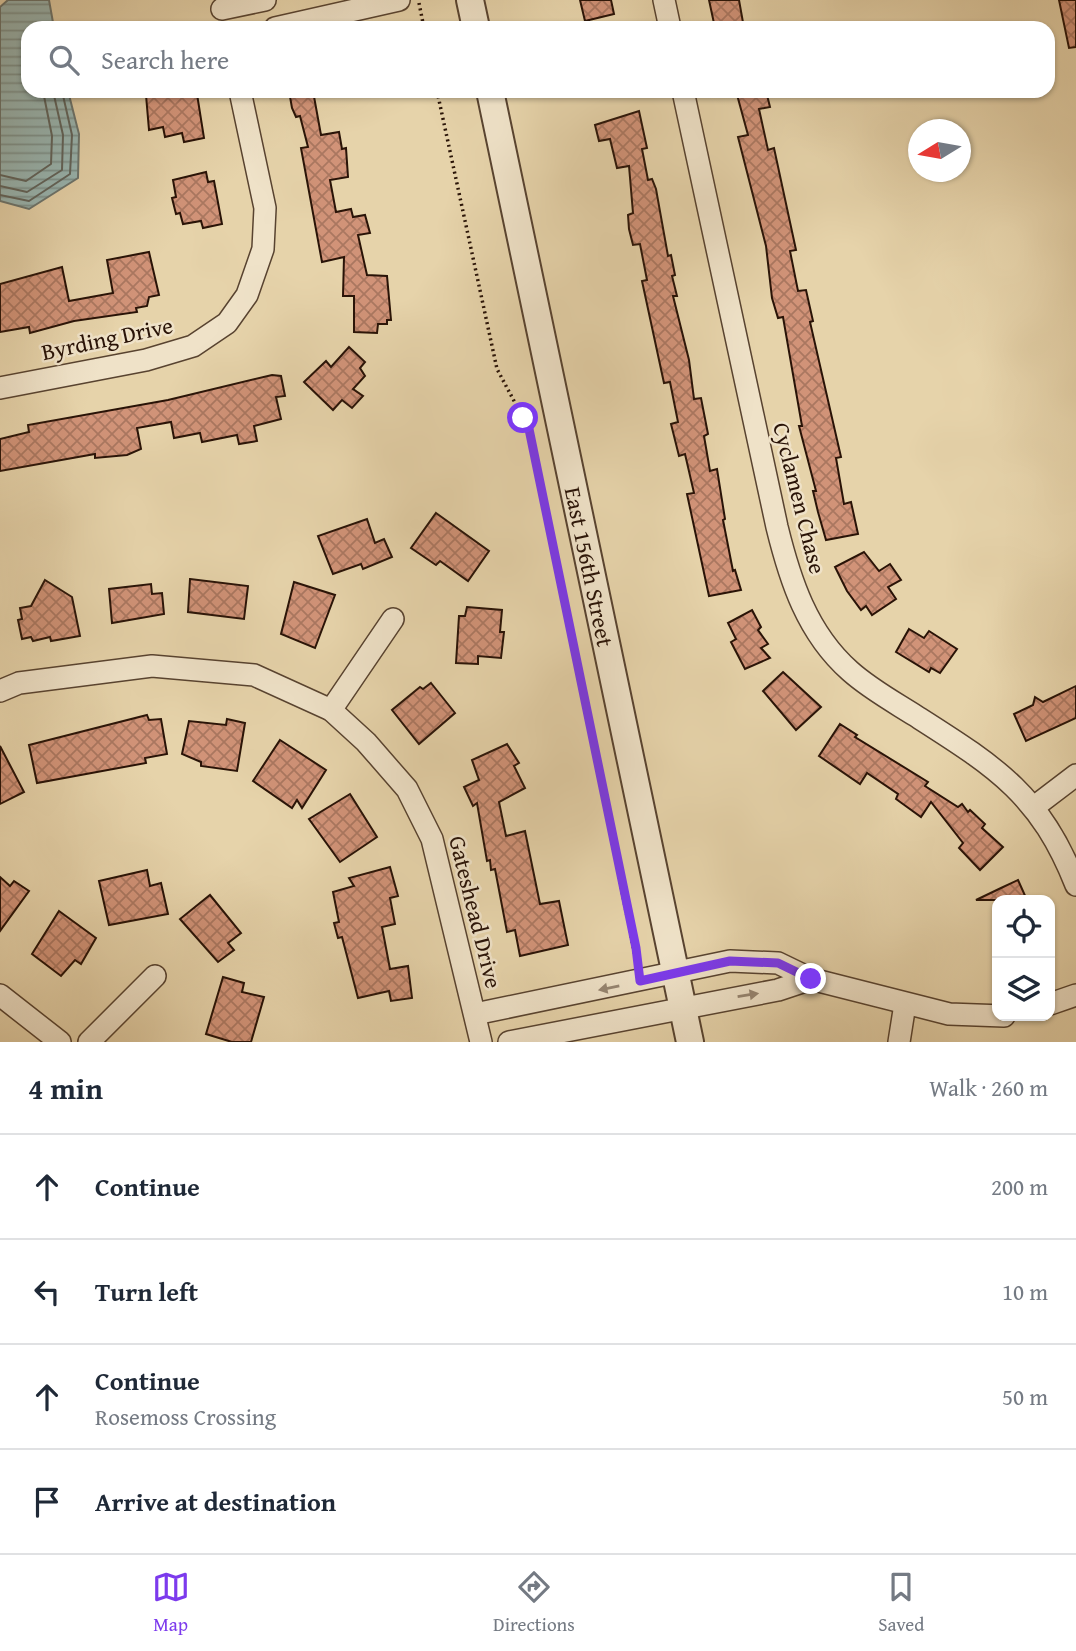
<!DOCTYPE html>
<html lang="en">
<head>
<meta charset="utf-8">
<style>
	:root { --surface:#fff; --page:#f2f2f3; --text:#1f2937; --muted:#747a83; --line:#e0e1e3; --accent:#7c3aed }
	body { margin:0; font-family:"Gentium Book Plus",serif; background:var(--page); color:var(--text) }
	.controls { position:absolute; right:21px; bottom:21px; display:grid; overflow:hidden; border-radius:14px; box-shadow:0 2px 5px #0004 }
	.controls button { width:63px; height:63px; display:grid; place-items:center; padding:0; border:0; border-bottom:2px solid var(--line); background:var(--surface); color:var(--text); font:35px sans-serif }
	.compass { position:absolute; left:908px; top:119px; width:63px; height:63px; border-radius:50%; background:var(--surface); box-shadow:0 2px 5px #0004; rotate:259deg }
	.stop { position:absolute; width:21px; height:21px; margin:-16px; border:5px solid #7c3aed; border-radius:50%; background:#fff }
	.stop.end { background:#7c3aed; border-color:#fff; box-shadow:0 2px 7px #0008 }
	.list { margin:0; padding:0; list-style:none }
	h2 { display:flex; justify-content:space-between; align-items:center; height:91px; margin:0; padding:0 28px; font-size:30px }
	h2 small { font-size:23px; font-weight:400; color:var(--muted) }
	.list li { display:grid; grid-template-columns:46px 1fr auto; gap:21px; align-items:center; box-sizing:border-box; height:105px; padding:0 28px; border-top:2px solid var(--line) }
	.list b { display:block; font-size:26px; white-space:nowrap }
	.list p { margin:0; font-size:23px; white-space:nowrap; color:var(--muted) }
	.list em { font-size:23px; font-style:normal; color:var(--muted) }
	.icon { flex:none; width:38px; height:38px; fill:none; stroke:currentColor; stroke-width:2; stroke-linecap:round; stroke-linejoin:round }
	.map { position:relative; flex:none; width:1076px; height:1042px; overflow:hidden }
	.search { position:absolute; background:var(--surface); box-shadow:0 2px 5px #0004; left:21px; right:21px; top:21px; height:77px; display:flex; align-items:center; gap:18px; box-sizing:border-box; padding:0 24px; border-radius:21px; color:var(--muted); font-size:26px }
	.sheet { height:511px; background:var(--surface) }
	nav { display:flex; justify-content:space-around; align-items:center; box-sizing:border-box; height:98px; border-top:2px solid var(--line); background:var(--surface); font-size:19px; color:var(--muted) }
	nav a { display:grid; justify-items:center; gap:4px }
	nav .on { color:var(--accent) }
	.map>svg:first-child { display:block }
	.water { fill:url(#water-rules); stroke:#6c756e; stroke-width:2 }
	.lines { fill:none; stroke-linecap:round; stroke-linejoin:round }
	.shore { stroke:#61645c; stroke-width:2 }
	.building { fill:url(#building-cross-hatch); stroke:#291307; stroke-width:2 }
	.minor-casing { stroke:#584330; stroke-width:24 }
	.tertiary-casing { stroke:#584330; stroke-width:30 }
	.path { stroke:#291307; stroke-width:3.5; stroke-dasharray:2 3.5; stroke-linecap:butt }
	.minor { stroke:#efe2c8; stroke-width:21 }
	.tertiary { stroke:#efe2c8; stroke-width:26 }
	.oneway { fill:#968571 }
	.route { stroke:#7c3aed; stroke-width:9 }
	.labels { text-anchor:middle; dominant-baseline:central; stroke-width:5; stroke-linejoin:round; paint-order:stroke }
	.street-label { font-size:23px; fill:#291307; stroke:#efe2c8 }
</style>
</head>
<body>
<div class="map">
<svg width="1076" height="1042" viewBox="0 0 1076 1042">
	<defs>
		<pattern id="water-rules" width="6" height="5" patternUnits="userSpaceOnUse" patternTransform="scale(1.75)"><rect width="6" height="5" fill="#99b6b2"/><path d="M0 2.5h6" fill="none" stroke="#7d938f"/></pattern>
		<pattern id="building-cross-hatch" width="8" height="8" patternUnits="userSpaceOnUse" patternTransform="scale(1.75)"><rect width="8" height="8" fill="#d19378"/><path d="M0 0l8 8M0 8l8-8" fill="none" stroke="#aa7760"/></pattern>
	</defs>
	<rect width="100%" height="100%" fill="#e6d3aa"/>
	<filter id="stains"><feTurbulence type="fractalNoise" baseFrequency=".00286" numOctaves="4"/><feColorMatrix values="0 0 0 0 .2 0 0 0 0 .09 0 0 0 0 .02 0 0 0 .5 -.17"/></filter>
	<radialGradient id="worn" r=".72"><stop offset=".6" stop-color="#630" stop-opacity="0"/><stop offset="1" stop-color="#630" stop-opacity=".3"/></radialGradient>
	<path class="water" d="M 8,0 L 49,0 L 54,28 L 28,28 L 28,91 L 68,91 L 79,134 L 78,178 L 29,209 L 0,201 L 0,7 Z"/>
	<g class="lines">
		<g class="shore">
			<path d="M 0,175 L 26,181 L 51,164 L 52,136 L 43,91"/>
			<path d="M 0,186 L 27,192 L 62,170 L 63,135 L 53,91"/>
			<path d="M 0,195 L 29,201 L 70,174 L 72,135 L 62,91"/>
		</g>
	</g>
	<g class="building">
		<path d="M 580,0 L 611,0 L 614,14 L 585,21 Z"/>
		<path d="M 709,0 L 739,0 L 744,28 L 715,28 Z"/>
		<path d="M 1059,0 L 1076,0 L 1076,47 L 1069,48 Z"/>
		<path d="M 155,91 L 197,94 L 204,138 L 184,142 L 182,133 L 165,137 L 163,127 L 149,130 L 146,95 L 156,93 Z"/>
		<path d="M 289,91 L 313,91 L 321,135 L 339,132 L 342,149 L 346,148 L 348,177 L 330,180 L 336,212 L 351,209 L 353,217 L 365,215 L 370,233 L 358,235 L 367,275 L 387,276 L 391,320 L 387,320 L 387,324 L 378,324 L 377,333 L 354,332 L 354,296 L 343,296 L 344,257 L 322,262 L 301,148 L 308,147 L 300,116 L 296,117 L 292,108 Z"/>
		<path d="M 736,91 L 766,91 L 770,107 L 759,109 L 768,150 L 774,148 L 796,250 L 790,251 L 798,291 L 806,290 L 813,321 L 810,322 L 841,457 L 836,458 L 844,504 L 851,502 L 858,534 L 826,540 L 818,512 L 813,491 L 816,491 L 799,426 L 802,426 L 783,317 L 778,318 L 772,298 L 766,246 L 738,137 L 748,135 Z"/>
		<path d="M 639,111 L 647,148 L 642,149 L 648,180 L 652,179 L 656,189 L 668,256 L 671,255 L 675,275 L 672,276 L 677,296 L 673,296 L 689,360 L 694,399 L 701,398 L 708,434 L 704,436 L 710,471 L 717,469 L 725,519 L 723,520 L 733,571 L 735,570 L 741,590 L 709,596 L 687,494 L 694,493 L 685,454 L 679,456 L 671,424 L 678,422 L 670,382 L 664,383 L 642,281 L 647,280 L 640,244 L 633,245 L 629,229 L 628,215 L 633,213 L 629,166 L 617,168 L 610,139 L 599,141 L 595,125 Z"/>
		<path d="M 206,172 L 208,182 L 214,181 L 222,224 L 203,228 L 201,221 L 183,224 L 180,213 L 176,214 L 172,198 L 176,197 L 173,180 Z"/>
		<path d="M 149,252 L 159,295 L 149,297 L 147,306 L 136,308 L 137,312 L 74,321 L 30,333 L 29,327 L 0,332 L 0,284 L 62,267 L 69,301 L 113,293 L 107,260 Z"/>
		<path d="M 349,347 L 365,362 L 360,368 L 365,376 L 353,389 L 363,396 L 352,408 L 342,400 L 333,410 L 304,382 L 326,361 L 331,367 Z"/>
		<path d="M 272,375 L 281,376 L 285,396 L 276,397 L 281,419 L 254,426 L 257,441 L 239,444 L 237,435 L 202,442 L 200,433 L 174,438 L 171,422 L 137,428 L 141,449 L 127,455 L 95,458 L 95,454 L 0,471 L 0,439 L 29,432 L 28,425 L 168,400 Z"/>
		<path d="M 436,513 L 489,551 L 468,581 L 440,561 L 436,565 L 411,548 Z"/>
		<path d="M 367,519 L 375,543 L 384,539 L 392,557 L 363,569 L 361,564 L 333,574 L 318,536 Z"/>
		<path d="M 864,552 L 879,571 L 890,564 L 901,580 L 888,587 L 896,599 L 872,615 L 866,606 L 861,610 L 847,591 L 835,567 Z"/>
		<path d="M 190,579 L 248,586 L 244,619 L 188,612 Z"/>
		<path d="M 45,580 L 72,597 L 80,636 L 51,641 L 50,637 L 33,641 L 31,637 L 22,639 L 18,620 L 22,619 L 20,608 L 31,606 Z"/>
		<path d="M 294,582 L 335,595 L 315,648 L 281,634 Z"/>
		<path d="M 151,584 L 152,594 L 162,593 L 164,614 L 112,623 L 109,589 Z"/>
		<path d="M 467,607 L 502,610 L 500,632 L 504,632 L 501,658 L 478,656 L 478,664 L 456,663 L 459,616 L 465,616 Z"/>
		<path d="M 752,610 L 761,627 L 758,630 L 768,644 L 761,648 L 770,658 L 745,669 L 731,642 L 736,639 L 728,623 Z"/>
		<path d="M 909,629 L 924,638 L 929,631 L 957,649 L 940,673 L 931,668 L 929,672 L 896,652 Z"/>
		<path d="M 783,672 L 821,707 L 796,730 L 763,691 Z"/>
		<path d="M 431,683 L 455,713 L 419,744 L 392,710 L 420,687 L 423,689 Z"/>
		<path d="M 1076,686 L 1076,718 L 1026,741 L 1014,714 L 1033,705 L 1035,697 L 1043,702 Z"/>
		<path d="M 147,715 L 149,720 L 161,719 L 167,754 L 145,758 L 146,763 L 37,783 L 29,745 Z"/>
		<path d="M 227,719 L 245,723 L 237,771 L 201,766 L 201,762 L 182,754 L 189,721 L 226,725 Z"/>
		<path d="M 840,724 L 857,735 L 855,737 L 928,782 L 925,786 L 958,807 L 962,804 L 968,812 L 970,810 L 985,824 L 982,828 L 1003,847 L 980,870 L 959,848 L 963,843 L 931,802 L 921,817 L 896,799 L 898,794 L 867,773 L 860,784 L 819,756 Z"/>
		<path d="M 280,740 L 326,770 L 302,808 L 297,800 L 292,808 L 253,781 Z"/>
		<path d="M 507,744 L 519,763 L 514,766 L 525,788 L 499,802 L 506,836 L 525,831 L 540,904 L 559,901 L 568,945 L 520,956 L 515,930 L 507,932 L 495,869 L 491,870 L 490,860 L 487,861 L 477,803 L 473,806 L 464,787 L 479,780 L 472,760 Z"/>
		<path d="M 0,746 L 24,792 L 0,804 Z"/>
		<path d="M 350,794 L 377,837 L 340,862 L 309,819 Z"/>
		<path d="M 390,867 L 398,896 L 390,898 L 395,924 L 382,927 L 390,969 L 408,966 L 412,998 L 391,1001 L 389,991 L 358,998 L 342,937 L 338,938 L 334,923 L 339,922 L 333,892 L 354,886 L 349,878 Z"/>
		<path d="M 147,870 L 150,886 L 161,883 L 168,914 L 109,925 L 99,881 Z"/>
		<path d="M 0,877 L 10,886 L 14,881 L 29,891 L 0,931 Z"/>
		<path d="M 1018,880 L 1027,900 L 976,900 L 1001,888 Z"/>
		<path d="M 210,895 L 241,933 L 228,943 L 234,950 L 218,962 L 180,919 Z"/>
		<path d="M 59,911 L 96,938 L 81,964 L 75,960 L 61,976 L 32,954 Z"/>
		<path d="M 223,977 L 244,983 L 242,992 L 264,997 L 251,1042 L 232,1042 L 206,1034 Z"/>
	</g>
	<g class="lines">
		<defs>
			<g id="minor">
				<path d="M 664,0 L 670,28"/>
				<path d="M 222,9 L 265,0"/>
				<path d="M 275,28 L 399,0"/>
				<path d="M 683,91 L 777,527 C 790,580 807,633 850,671 C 870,689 894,702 916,716 C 996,767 1040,794 1076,885"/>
				<path d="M 0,388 L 146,360 L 193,346 L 227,323 L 247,295 L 263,249 L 265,208 L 240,91"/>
				<path d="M 0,691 L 19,683 L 152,666 L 254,675 L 331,710 L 366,742 L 407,789 L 432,839 L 481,1042"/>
				<path d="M 331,710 L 393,619"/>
				<path d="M 1034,807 L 1076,775"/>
				<path d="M 0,995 L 60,1042"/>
				<path d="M 1050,1004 L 1076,995"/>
				<path d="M 475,1014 L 730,961 L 778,963 L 811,979 L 949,1014 L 1004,1016"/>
				<path d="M 89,1042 L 155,976"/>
				<path d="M 509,1042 L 778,990 L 811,979"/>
				<path d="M 899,1042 L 905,1004"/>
			</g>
			<g id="tertiary">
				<path d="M 470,0 L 476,28"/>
				<path id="s1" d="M 490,91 L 690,1042"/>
			</g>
		</defs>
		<use href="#minor" class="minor-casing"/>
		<use href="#tertiary" class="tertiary-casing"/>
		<g class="path">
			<path d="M 419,3 L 424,28"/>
			<path d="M 437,91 L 497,369 L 529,429 L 636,961"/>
		</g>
		<use href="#minor" class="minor"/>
		<use href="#tertiary" class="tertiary"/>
	</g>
	<defs><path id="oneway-solid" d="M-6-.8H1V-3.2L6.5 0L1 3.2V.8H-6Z" transform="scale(1.75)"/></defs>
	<g class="oneway">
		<use href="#oneway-solid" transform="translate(609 988) rotate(169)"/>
		<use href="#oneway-solid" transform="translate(748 995) rotate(-9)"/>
	</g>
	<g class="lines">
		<path class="route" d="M 523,418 L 529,429 L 636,948 L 640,981 L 730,961 L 778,963 L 811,979"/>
	</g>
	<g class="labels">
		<g class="street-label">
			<text transform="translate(107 338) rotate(-12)">Byrding Drive</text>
			<text transform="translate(800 498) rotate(76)">Cyclamen Chase</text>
			<text stroke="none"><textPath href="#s1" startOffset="486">East 156th Street</textPath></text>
			<text transform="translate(476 912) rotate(76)">Gateshead Drive</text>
		</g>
	</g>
	<rect width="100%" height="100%" filter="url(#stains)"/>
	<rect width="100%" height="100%" fill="url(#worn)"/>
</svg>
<div class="controls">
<button><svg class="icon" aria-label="locate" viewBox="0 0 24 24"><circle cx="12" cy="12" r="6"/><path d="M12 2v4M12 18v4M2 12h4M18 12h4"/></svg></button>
<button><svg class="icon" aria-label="layers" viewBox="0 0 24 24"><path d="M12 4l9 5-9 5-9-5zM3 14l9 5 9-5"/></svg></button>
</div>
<svg class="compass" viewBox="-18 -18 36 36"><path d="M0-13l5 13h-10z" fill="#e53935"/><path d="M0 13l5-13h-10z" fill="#747a83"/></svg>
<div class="stop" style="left:523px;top:418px"></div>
<div class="stop end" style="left:811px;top:979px"></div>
<div class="search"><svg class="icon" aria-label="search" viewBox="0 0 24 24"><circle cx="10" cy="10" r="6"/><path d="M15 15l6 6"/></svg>Search here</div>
</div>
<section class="sheet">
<h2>4 min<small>Walk · 260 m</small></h2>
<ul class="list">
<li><svg class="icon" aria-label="ahead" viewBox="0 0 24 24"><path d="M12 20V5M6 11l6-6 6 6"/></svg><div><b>Continue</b></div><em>200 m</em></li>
<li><svg class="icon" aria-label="left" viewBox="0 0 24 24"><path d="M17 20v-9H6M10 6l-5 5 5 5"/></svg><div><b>Turn left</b></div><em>10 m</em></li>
<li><svg class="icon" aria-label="ahead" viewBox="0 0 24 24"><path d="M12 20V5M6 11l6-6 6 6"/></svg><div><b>Continue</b><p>Rosemoss Crossing</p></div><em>50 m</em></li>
<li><svg class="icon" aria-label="arrive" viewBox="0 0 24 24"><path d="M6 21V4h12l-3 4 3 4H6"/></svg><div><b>Arrive at destination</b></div></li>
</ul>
</section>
<nav>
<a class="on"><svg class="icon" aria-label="map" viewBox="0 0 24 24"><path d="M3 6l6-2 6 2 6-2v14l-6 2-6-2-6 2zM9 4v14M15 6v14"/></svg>Map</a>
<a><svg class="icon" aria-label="directions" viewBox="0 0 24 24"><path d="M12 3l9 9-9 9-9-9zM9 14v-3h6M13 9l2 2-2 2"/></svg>Directions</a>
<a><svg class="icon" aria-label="saved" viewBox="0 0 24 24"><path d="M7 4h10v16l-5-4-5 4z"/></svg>Saved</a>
</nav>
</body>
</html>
